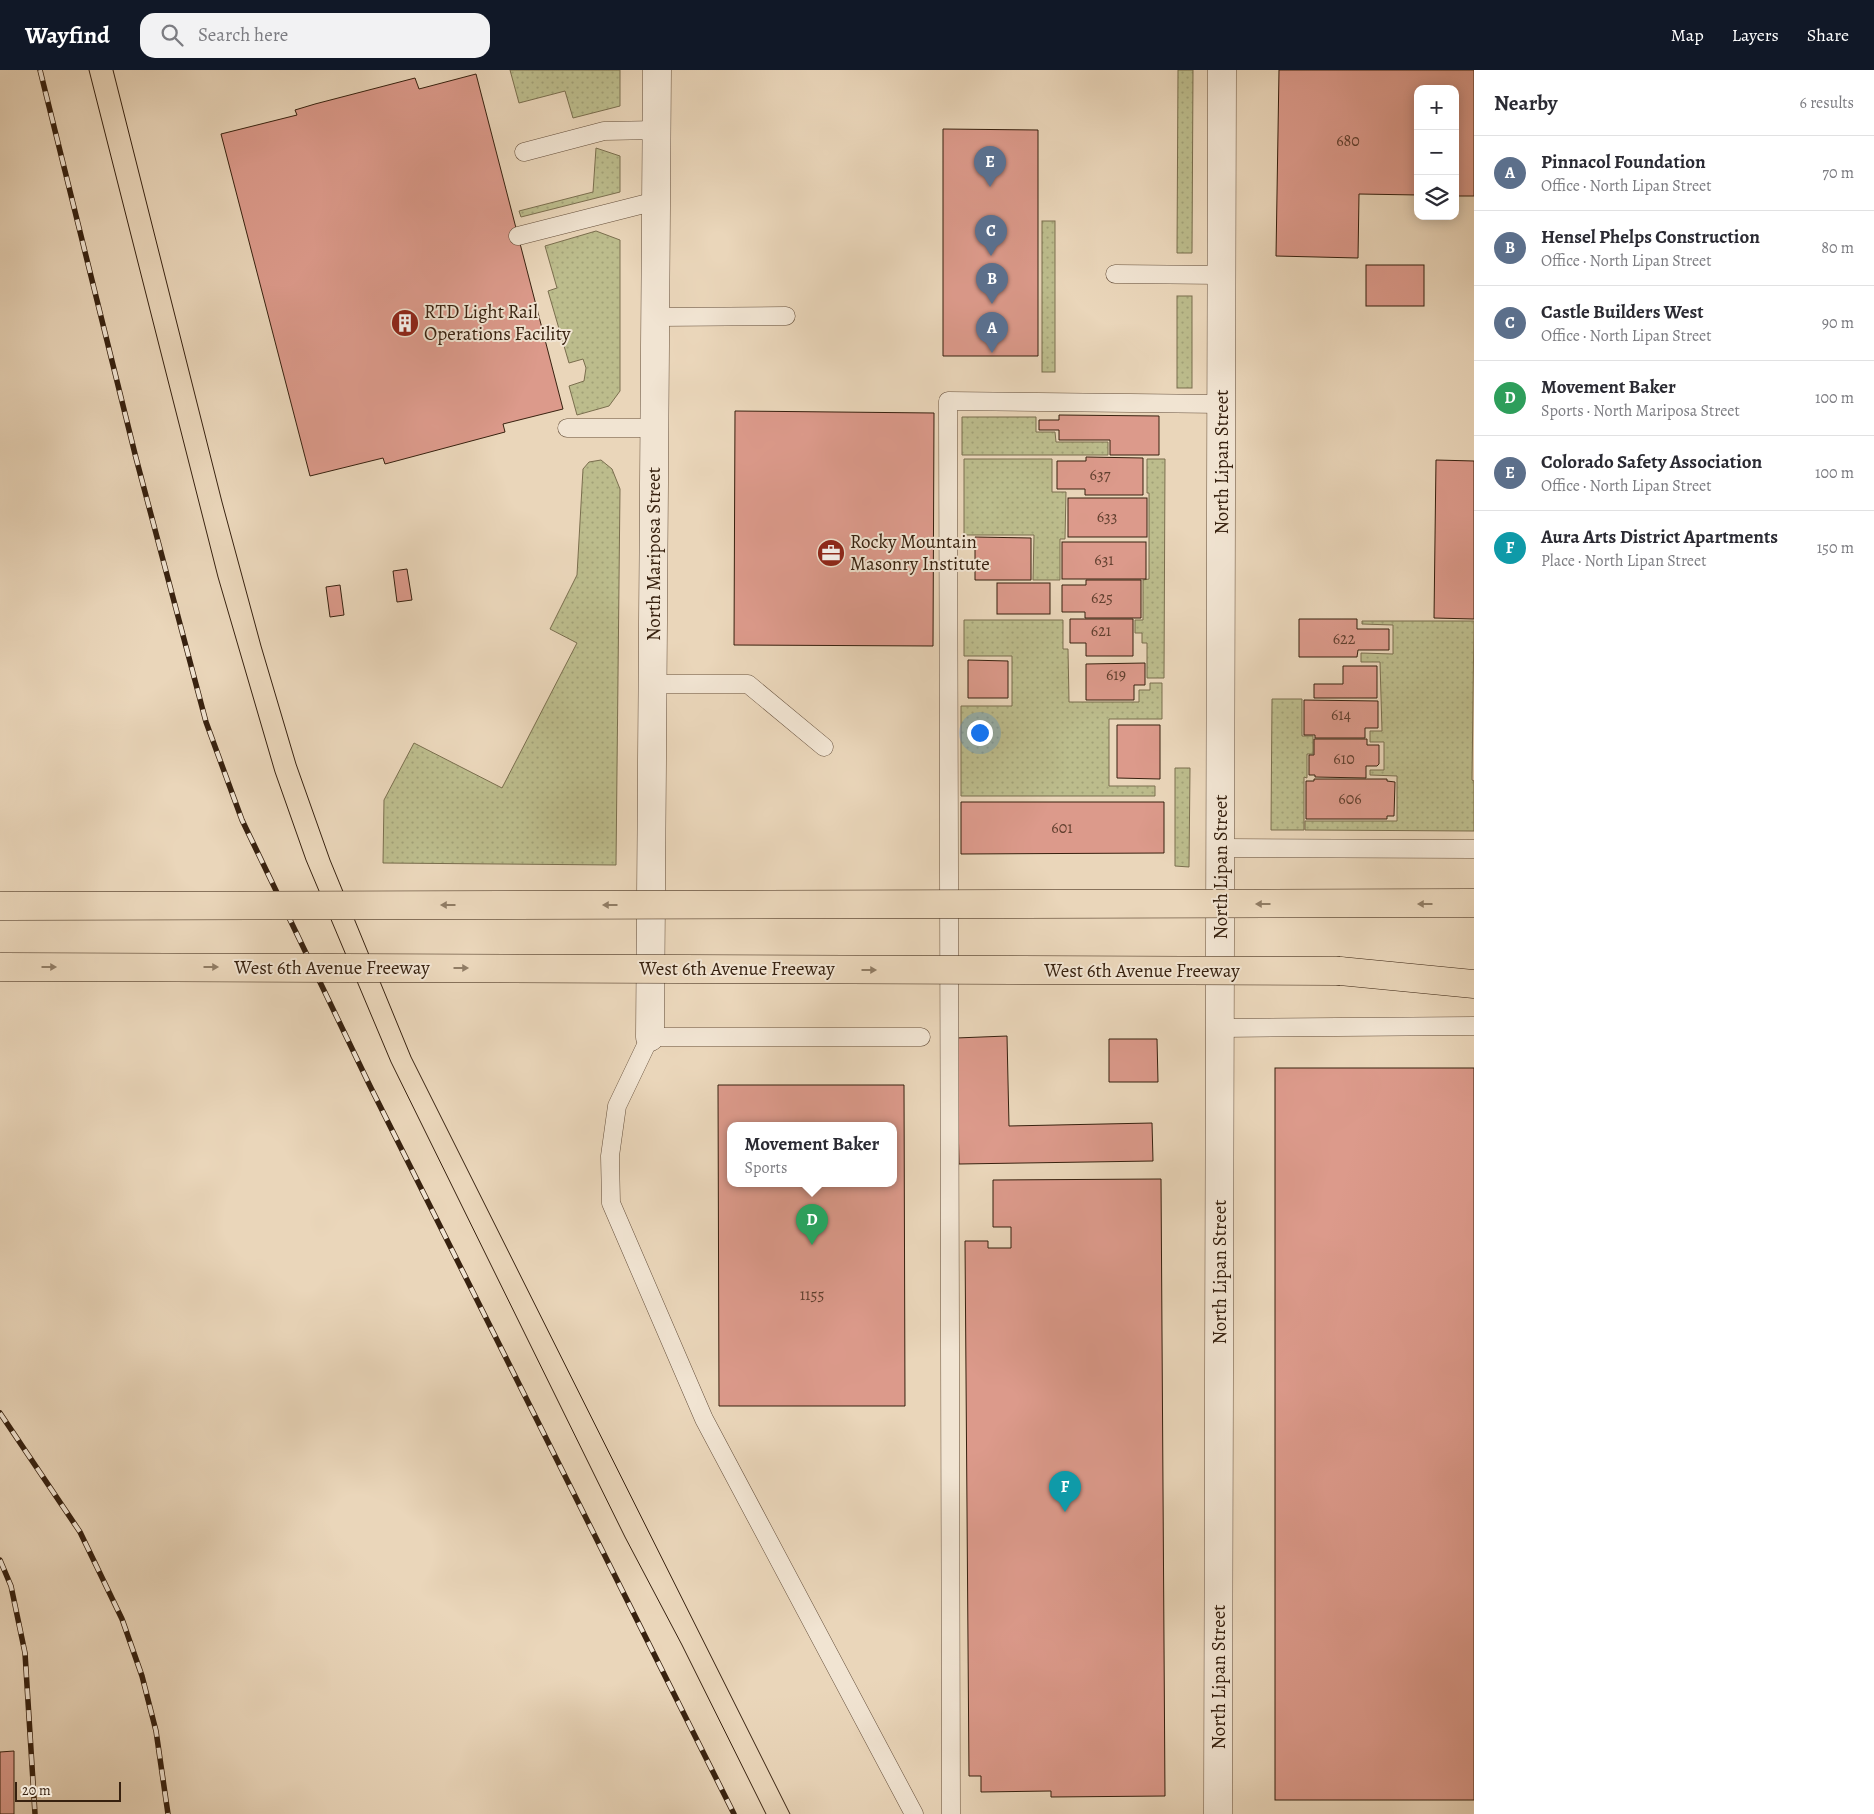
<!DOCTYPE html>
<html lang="en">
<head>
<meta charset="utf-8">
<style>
	:root { --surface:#fff; --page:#f2f2f3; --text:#2b2b33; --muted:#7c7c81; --line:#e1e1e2; --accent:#111827 }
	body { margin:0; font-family:Alegreya,serif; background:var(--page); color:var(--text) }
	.controls { position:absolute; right:15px; top:15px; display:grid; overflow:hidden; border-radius:10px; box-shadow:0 2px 12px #0003 }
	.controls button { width:45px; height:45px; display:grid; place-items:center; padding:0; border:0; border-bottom:1px solid var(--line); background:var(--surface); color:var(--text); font:25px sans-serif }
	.scale { position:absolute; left:15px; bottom:12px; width:106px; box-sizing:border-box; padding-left:5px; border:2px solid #37210f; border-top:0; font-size:14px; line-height:18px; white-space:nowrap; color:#37210f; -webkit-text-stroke:4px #f1e4d2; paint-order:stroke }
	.you { position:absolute; left:979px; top:662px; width:18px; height:18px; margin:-12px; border:4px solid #fff; border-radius:50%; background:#1a73e8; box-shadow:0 0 0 8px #1a73e833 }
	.badge { display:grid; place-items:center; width:32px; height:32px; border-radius:50%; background:var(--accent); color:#fff; font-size:16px; font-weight:700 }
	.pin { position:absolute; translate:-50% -41px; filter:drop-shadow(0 1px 2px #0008) }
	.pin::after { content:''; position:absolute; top:26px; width:18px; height:15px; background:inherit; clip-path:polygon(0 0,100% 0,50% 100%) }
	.popup { position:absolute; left:727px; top:1052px; width:170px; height:65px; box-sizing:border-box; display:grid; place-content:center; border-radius:10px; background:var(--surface); filter:drop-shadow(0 1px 4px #0005); font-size:16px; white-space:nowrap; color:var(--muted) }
	.popup b { font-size:19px; color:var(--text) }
	.popup::after { content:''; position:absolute; left:50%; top:100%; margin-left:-10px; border:10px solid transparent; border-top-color:var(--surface) }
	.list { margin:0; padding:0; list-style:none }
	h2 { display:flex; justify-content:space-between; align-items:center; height:65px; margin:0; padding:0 20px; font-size:21px }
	h2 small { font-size:16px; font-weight:400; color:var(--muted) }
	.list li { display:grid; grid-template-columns:32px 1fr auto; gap:15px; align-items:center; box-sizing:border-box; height:75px; padding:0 20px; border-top:1px solid var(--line) }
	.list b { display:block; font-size:19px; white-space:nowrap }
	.list p { margin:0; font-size:16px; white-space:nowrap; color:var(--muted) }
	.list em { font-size:16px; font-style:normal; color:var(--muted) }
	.icon { flex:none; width:28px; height:28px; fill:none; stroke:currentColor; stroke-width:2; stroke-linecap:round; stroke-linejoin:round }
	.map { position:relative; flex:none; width:1474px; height:1744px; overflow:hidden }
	header { display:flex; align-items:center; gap:30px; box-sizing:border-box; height:70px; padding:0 25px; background:var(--accent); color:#fff }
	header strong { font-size:24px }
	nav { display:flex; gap:28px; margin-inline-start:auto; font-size:18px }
	.search { width:350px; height:45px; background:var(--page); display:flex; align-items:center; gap:12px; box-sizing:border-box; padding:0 18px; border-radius:15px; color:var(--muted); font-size:19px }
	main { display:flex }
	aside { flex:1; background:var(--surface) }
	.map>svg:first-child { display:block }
	.grass { fill:url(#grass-dots); stroke:#7a6e4e }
	.building { fill:#dc9a8b; stroke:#37210f; fill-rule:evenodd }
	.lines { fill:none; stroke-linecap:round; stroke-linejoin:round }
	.lane-casing { stroke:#644e3a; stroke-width:19 }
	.street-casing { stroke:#644e3a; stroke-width:29 }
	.highway-casing { stroke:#37210f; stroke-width:29 }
	.lane { stroke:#f1e4d2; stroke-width:18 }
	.street { stroke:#f1e4d2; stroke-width:28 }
	.highway { stroke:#ead6ba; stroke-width:28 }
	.tram { stroke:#37210f; stroke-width:1 }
	.rail-casing { stroke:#37210f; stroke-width:5.5 }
	.rail { stroke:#f1e4d2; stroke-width:4; stroke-dasharray:11; stroke-linecap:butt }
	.highway-bridge-casing { stroke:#37210f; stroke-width:29; stroke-linecap:butt }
	.highway-bridge { stroke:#ead6ba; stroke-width:28 }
	.oneway { fill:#907c64 }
	.labels { text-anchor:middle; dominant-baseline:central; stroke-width:4; stroke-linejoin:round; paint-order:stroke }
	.number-label { font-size:16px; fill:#603f2e }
	.poi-label { font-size:19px; fill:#37210f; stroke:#f1e4d2; text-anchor:start }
	.street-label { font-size:19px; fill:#37210f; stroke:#f1e4d2 }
</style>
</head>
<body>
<header>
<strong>Wayfind</strong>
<div class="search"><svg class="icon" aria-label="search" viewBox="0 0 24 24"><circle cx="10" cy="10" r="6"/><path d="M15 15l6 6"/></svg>Search here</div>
<nav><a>Map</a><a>Layers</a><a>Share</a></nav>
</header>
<main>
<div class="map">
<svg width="1474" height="1744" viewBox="0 0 1474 1744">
	<defs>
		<pattern id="grass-dots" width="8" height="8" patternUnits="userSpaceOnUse" patternTransform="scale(1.25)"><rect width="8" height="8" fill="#bcbc8c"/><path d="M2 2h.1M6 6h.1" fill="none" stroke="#a2a178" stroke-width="1.8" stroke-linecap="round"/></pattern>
	</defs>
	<rect width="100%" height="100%" fill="#ead6ba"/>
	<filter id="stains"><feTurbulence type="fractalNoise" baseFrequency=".004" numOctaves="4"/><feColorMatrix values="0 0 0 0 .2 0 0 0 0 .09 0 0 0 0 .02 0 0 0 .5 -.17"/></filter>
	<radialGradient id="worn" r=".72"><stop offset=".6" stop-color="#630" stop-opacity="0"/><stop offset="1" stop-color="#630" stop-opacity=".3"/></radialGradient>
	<g class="grass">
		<path d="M 510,0 L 620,0 L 620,36 L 573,48 L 565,21 L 519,33 Z"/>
		<path d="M 1178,0 L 1193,0 L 1192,183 L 1177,183 Z"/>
		<path d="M 596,78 L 620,86 L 620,122 L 521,147 L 519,141 L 593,122 Z"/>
		<rect x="1042" y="151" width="13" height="151"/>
		<path d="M 596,161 L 620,170 L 620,321 L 609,336 L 577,345 L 569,316 L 584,311 L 586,298 L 583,289 L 569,293 L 548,221 L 557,218 L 545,176 Z"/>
		<rect x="1177" y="226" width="15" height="92"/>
		<path d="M 962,347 L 1036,347 L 1036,362 L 1055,362 L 1056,372 L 1108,372 L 1108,385 L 962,385 Z"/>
		<path d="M 964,389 L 1052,389 L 1052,422 L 1066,422 L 1065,469 L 1060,469 L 1060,510 L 1033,510 L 1034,465 L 964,465 Z"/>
		<path d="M 1147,389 L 1165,389 L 1164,608 L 1147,608 L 1147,573 L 1142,573 L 1142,563 L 1135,563 L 1135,550 L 1143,550 L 1143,510 L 1149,509 L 1149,423 L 1147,423 Z"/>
		<path d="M 601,390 L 612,399 L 620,419 L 616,795 L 383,793 L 384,730 L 414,673 L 502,718 L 577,573 L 550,559 L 577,505 L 583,399 L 589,392 Z"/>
		<path d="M 964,550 L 1063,550 L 1063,579 L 1068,579 L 1069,632 L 1139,632 L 1139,620 L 1150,620 L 1150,613 L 1162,613 L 1162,649 L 1109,649 L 1109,716 L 1155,716 L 1155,726 L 961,726 L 961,636 L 1012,636 L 1012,586 L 964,586 Z"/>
		<path d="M 1362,551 L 1474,551 L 1472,710 L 1474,711 L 1474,761 L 1305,760 L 1305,751 L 1397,751 L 1397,706 L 1370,705 L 1370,700 L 1384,700 L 1384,672 L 1370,672 L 1370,661 L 1382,661 L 1380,592 L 1361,592 L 1361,583 L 1393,584 L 1393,555 L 1362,554 Z"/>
		<path d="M 1272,629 L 1302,629 L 1302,666 L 1313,666 L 1313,684 L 1307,684 L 1307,708 L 1304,707 L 1304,760 L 1271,760 Z"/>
		<path d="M 1175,698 L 1190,698 L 1189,797 L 1175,796 Z"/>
	</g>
	<g class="building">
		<path d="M 1279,0 L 1474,0 L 1474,126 L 1455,126 L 1455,19 L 1418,19 L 1418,125 L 1359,124 L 1358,188 L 1276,186 Z"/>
		<path d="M 476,4 L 563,339 L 503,354 L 505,362 L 385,394 L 383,388 L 310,406 L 221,64 L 297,45 L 295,40 L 315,34 L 415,8 L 419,19 Z"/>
		<path d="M 943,59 L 1038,60 L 1038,286 L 943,286 Z"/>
		<rect x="1366" y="195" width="58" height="41"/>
		<path d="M 735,341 L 934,343 L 933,576 L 734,575 Z"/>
		<path d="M 1059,345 L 1159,346 L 1159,385 L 1110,385 L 1110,370 L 1059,370 L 1059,360 L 1039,360 L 1039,350 L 1059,350 Z"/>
		<path d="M 1086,387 L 1143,388 L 1143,425 L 1085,425 L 1085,419 L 1057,419 L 1057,391 L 1086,391 Z"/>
		<path d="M 1436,390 L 1474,391 L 1474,549 L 1434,548 Z"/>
		<rect x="1068" y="428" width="79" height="39"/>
		<path d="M 975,467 L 1031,468 L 1031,510 L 975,510 Z"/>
		<rect x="1062" y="472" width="84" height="37"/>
		<path d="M 407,499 L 412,530 L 397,532 L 393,501 Z"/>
		<path d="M 1086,510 L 1141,510 L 1141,548 L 1085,548 L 1085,542 L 1062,542 L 1062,515 L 1086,515 Z"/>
		<rect x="997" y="513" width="53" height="31"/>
		<path d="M 340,515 L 344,545 L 330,547 L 326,517 Z"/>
		<path d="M 1070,549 L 1133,549 L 1133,586 L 1086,586 L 1086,573 L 1070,573 Z"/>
		<path d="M 1299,549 L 1357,549 L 1357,559 L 1389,559 L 1389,580 L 1358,580 L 1357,587 L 1299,587 Z"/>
		<path d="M 968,590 L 1008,591 L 1008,628 L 968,628 Z"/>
		<path d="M 1145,593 L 1145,615 L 1134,615 L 1134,630 L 1086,630 L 1086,594 Z"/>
		<path d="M 1343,596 L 1377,596 L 1377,628 L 1314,628 L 1314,614 L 1343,614 Z"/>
		<path d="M 1304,630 L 1378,631 L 1378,658 L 1365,658 L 1365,668 L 1315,668 L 1315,665 L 1304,665 Z"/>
		<path d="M 1117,655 L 1160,655 L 1160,709 L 1117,708 Z"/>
		<path d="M 1314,669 L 1367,669 L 1367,675 L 1379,675 L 1379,694 L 1377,696 L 1366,696 L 1366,708 L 1315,707 L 1315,705 L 1309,705 L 1309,685 L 1314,685 Z"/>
		<path d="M 1314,709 L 1387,709 L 1387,711 L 1395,712 L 1394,746 L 1387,746 L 1387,749 L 1306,749 L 1306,711 L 1314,711 Z"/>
		<path d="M 961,732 L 1164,732 L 1164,783 L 961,784 Z"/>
		<path d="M 1007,966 L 1009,1056 L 1152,1053 L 1153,1091 L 959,1094 L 956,968 Z"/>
		<path d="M 1109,969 L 1157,969 L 1158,1012 L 1109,1012 Z"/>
		<rect x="1275" y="998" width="199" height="732"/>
		<path d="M 718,1015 L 904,1015 L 905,1336 L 719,1336 ZM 731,1056 L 893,1056 L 893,1114 L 731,1114 Z"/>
		<path d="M 1161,1109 L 1165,1726 L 1051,1727 L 1051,1721 L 981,1722 L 981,1706 L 969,1706 L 965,1171 L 988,1171 L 988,1178 L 1011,1178 L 1011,1157 L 993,1157 L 993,1110 Z"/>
		<path d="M 14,1681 L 14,1744 L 0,1744 L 0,1682 Z"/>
	</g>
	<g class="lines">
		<defs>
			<g id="lane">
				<path d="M 524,82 L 604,61 L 657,60"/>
				<path d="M 518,166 L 656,131"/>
				<path d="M 1115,204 L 1222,205"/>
				<path d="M 656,247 L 786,246"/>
				<path d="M 567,358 L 654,358"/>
				<path d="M 654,614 L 748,614 L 824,677"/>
				<path d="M 1221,778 L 1474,779"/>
				<path d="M 1221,958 L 1474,956"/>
				<path d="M 914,1744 L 704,1349 L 611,1133 L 610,1086 L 617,1036 L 650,967 L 921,967"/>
				<path d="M 951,1744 L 948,331 L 1222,334"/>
			</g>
			<g id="street">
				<path d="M 650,967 L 657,0"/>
				<path d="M 1218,1744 L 1222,0"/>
			</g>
			<path id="highway" d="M 1340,901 L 1474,914"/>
		</defs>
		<use href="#lane" class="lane-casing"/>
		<use href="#street" class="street-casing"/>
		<use href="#highway" class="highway-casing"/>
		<use href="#lane" class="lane"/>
		<use href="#street" class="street"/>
		<use href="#highway" class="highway"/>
		<g class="tram">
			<path d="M 89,0 L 218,507 L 275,702 L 306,790 L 391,992 L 625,1467 L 682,1575 L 766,1744"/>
			<path d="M 113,0 L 222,432 L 261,576 L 296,694 L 330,790 L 411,987 L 790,1744"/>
		</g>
		<defs>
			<g id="rail">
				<path d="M 40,0 L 136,388 L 206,652 L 242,750 L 370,1016 L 734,1744"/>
				<path d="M 0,1343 L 80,1462 L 122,1549 L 142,1606 L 156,1661 L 168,1744"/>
				<path d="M 0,1490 L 11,1516 L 25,1583 L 35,1744"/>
			</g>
		</defs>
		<use href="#rail" class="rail-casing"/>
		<use href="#rail" class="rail"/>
		<defs>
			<g id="highway-bridge">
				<path d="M 0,836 L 1474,833"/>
				<path d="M 0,897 L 1340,901"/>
			</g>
		</defs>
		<use href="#highway-bridge" class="highway-bridge-casing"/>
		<use href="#highway-bridge" class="highway-bridge"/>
	</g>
	<defs><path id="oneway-solid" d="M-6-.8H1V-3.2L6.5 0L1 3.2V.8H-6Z" transform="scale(1.25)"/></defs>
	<g class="oneway">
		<use href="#oneway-solid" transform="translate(1263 834) rotate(180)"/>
		<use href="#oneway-solid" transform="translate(1425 834) rotate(180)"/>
		<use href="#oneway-solid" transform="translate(448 835) rotate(180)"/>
		<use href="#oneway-solid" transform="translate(610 835) rotate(180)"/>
		<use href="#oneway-solid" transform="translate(49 897)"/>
		<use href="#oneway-solid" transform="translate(211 897)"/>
		<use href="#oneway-solid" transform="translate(461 898)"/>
		<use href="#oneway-solid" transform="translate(869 900)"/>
	</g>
	<defs>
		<symbol id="building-disc" viewBox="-11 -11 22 22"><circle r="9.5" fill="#8f2418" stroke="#f1e4d2"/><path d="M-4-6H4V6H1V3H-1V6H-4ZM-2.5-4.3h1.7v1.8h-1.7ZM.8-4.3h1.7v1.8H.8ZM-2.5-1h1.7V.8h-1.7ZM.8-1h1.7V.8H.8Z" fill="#fff"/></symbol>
		<symbol id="office-disc" viewBox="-11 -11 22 22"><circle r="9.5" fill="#8f2418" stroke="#f1e4d2"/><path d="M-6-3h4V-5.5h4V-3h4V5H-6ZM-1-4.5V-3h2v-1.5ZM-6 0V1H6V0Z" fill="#fff"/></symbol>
	</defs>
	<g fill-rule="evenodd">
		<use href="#building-disc" x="389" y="237" width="32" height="32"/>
		<use href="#office-disc" x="815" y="467" width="32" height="32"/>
	</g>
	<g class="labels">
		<g class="number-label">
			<text x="1348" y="71">680</text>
			<text x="1100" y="405">637</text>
			<text x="1107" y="447">633</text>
			<text x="1104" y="490">631</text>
			<text x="1102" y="528">625</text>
			<text x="1101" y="561">621</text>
			<text x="1344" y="569">622</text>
			<text x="1116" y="605">619</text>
			<text x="1341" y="645">614</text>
			<text x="1344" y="689">610</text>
			<text x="1350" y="729">606</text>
			<text x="1062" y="758">601</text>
			<text x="812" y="1225">1155</text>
		</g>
		<g class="poi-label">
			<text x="424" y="242">RTD Light Rail<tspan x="424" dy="22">Operations Facility</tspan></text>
			<text x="850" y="472">Rocky Mountain<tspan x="850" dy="22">Masonry Institute</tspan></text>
		</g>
		<g class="street-label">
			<text transform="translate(1222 392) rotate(-90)">North Lipan Street</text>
			<text transform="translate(654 484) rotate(-90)">North Mariposa Street</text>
			<text transform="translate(1221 797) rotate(-90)">North Lipan Street</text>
			<text x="332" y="898">West 6th Avenue Freeway</text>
			<text x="737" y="899">West 6th Avenue Freeway</text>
			<text x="1142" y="901">West 6th Avenue Freeway</text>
			<text transform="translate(1220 1202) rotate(-90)">North Lipan Street</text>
			<text transform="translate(1219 1607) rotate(-90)">North Lipan Street</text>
		</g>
	</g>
	<rect width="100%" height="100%" filter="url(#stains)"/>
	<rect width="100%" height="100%" fill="url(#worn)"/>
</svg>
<div class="controls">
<button>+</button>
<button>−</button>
<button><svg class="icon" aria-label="layers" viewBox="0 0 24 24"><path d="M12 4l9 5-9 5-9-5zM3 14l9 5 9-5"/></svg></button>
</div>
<div class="scale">20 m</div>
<div class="you"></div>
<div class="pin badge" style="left:992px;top:283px;background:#5c6f8a">A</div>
<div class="pin badge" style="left:992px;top:234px;background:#5c6f8a">B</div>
<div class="pin badge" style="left:991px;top:186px;background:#5c6f8a">C</div>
<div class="pin badge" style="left:812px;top:1175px;background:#2e9e5b">D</div>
<div class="popup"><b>Movement Baker</b>Sports</div>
<div class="pin badge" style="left:990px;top:117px;background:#5c6f8a">E</div>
<div class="pin badge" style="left:1065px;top:1442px;background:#0f9aa8">F</div>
</div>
<aside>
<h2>Nearby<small>6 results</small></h2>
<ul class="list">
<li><span class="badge" style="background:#5c6f8a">A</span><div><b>Pinnacol Foundation</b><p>Office · North Lipan Street</p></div><em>70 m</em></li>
<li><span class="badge" style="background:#5c6f8a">B</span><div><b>Hensel Phelps Construction</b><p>Office · North Lipan Street</p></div><em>80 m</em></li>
<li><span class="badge" style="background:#5c6f8a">C</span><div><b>Castle Builders West</b><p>Office · North Lipan Street</p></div><em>90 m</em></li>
<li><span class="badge" style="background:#2e9e5b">D</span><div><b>Movement Baker</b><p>Sports · North Mariposa Street</p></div><em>100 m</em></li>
<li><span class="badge" style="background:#5c6f8a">E</span><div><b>Colorado Safety Association</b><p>Office · North Lipan Street</p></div><em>100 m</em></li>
<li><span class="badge" style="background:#0f9aa8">F</span><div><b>Aura Arts District Apartments</b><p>Place · North Lipan Street</p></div><em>150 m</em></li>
</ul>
</aside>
</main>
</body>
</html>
